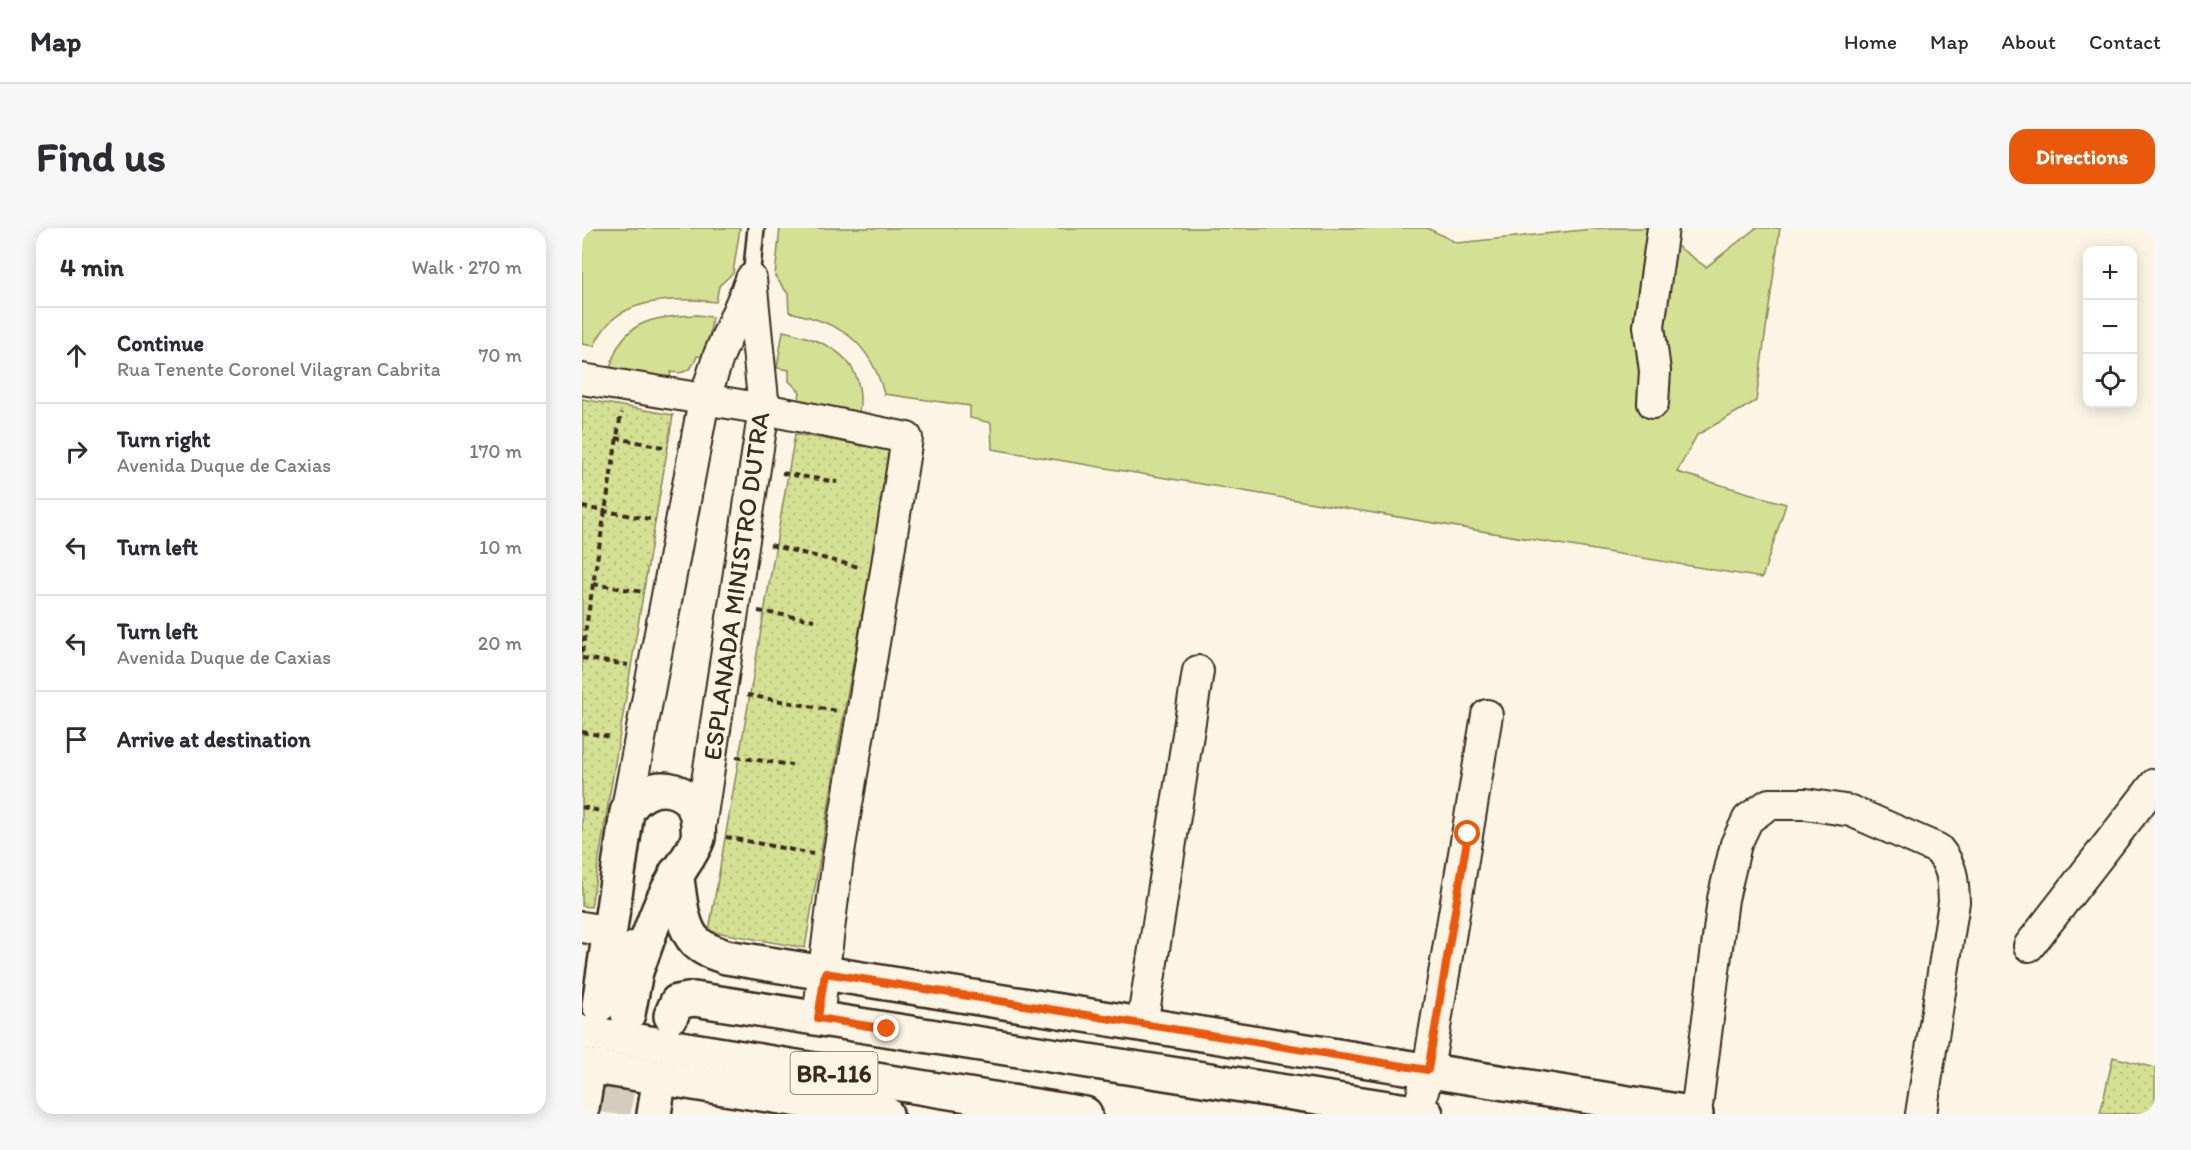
<!DOCTYPE html>
<html lang="en">
<head>
<meta charset="utf-8">
<style>
	:root { --surface:#fff; --page:#f7f7f7; --text:#2b2b33; --muted:#7c7c81; --line:#e1e1e2; --accent:#ea580c }
	body { margin:0; font-family:Itim,sans-serif; background:var(--page); color:var(--text) }
	.controls { position:absolute; right:18px; top:18px; display:grid; overflow:hidden; border-radius:12px; box-shadow:0 3px 15px #0003 }
	.controls button { width:54px; height:54px; display:grid; place-items:center; padding:0; border:0; border-bottom:2px solid var(--line); background:var(--surface); color:var(--text); font:30px sans-serif }
	.stop { position:absolute; width:18px; height:18px; margin:-14px; border:4px solid #ea580c; border-radius:50%; background:#fff }
	.stop.end { background:#ea580c; border-color:#fff; box-shadow:0 2px 6px #0008 }
	.list { margin:0; padding:0; list-style:none }
	h2 { display:flex; justify-content:space-between; align-items:center; height:78px; margin:0; padding:0 24px; font-size:26px }
	h2 small { font-size:20px; font-weight:400; color:var(--muted) }
	.list li { display:grid; grid-template-columns:39px 1fr auto; gap:18px; align-items:center; box-sizing:border-box; height:96px; padding:0 24px; border-top:2px solid var(--line) }
	.list b { display:block; font-size:22px; white-space:nowrap }
	.list p { margin:0; font-size:20px; white-space:nowrap; color:var(--muted) }
	.list em { font-size:20px; font-style:normal; color:var(--muted) }
	.icon { flex:none; width:33px; height:33px; fill:none; stroke:currentColor; stroke-width:2; stroke-linecap:round; stroke-linejoin:round }
	.map { position:relative; flex:none; width:1573px; height:886px; overflow:hidden; border-radius:18px }
	header { display:flex; align-items:center; gap:36px; box-sizing:border-box; height:84px; padding:0 30px; background:var(--surface); border-bottom:2px solid var(--line) }
	header strong { font-size:28px }
	nav { display:flex; gap:33px; margin-inline-start:auto; font-size:21px }
	.intro { display:flex; align-items:center; justify-content:space-between; box-sizing:border-box; height:144px; padding:0 36px }
	h1 { margin:0; font-size:42px }
	.button { padding:15px 27px; border-radius:18px; background:var(--accent); color:#fff; font-size:21px; font-weight:700 }
	main { display:flex; gap:36px; padding:0 36px }
	aside { flex:1; background:var(--surface); border-radius:18px; box-shadow:0 3px 15px #0003 }
	.map>svg:first-child { display:block }
	.green { fill:#d4e093; stroke:#888558; stroke-width:1.5 }
	.park { fill:url(#park-dots); stroke:#888558; stroke-width:1.5 }
	.lines { fill:none; stroke-linecap:round; stroke-linejoin:round }
	.tertiary-tunnel { stroke:#d5ccbd; stroke-width:33; stroke-dasharray:33 16; stroke-linecap:butt }
	.service-casing { stroke:#3b2a1e; stroke-width:20 }
	.minor-casing { stroke:#3b2a1e; stroke-width:34 }
	.tertiary-casing { stroke:#3b2a1e; stroke-width:38 }
	.motorway-casing { stroke:#3b2a1e; stroke-width:38 }
	.path { stroke:#3b2a1e; stroke-width:4; stroke-dasharray:6 4.5; stroke-linecap:butt }
	.service { stroke:#fcf5e5; stroke-width:15 }
	.minor { stroke:#fcf5e5; stroke-width:30 }
	.tertiary { stroke:#fcf5e5; stroke-width:33 }
	.motorway { stroke:#fcf5e5; stroke-width:33 }
	.route { stroke:#ea580c; stroke-width:8 }
	.labels { text-anchor:middle; dominant-baseline:central; stroke-width:4.5; stroke-linejoin:round; paint-order:stroke }
	.shield { fill:#fcf5e5; stroke:#75675a; stroke-width:1.5 }
	.shield-label { font-size:24px; font-weight:bold; fill:#3b2a1e }
	.street-label { font-size:26px; fill:#3b2a1e; stroke:#fcf5e5 }
</style>
</head>
<body>
<header>
<strong>Map</strong>
<nav><a>Home</a><a>Map</a><a>About</a><a>Contact</a></nav>
</header>
<div class="intro"><h1>Find us</h1><a class="button">Directions</a></div>
<main>
<aside>
<h2>4 min<small>Walk · 270 m</small></h2>
<ul class="list">
<li><svg class="icon" aria-label="ahead" viewBox="0 0 24 24"><path d="M12 20V5M6 11l6-6 6 6"/></svg><div><b>Continue</b><p>Rua Tenente Coronel Vilagran Cabrita</p></div><em>70 m</em></li>
<li><svg class="icon" aria-label="right" viewBox="0 0 24 24"><path d="M7 20v-9h11M14 6l5 5-5 5"/></svg><div><b>Turn right</b><p>Avenida Duque de Caxias</p></div><em>170 m</em></li>
<li><svg class="icon" aria-label="left" viewBox="0 0 24 24"><path d="M17 20v-9H6M10 6l-5 5 5 5"/></svg><div><b>Turn left</b></div><em>10 m</em></li>
<li><svg class="icon" aria-label="left" viewBox="0 0 24 24"><path d="M17 20v-9H6M10 6l-5 5 5 5"/></svg><div><b>Turn left</b><p>Avenida Duque de Caxias</p></div><em>20 m</em></li>
<li><svg class="icon" aria-label="arrive" viewBox="0 0 24 24"><path d="M6 21V4h12l-3 4 3 4H6"/></svg><div><b>Arrive at destination</b></div></li>
</ul>
</aside>
<div class="map">
<svg width="1573" height="886" viewBox="0 0 1573 886">
	<defs>
		<pattern id="park-dots" width="8" height="8" patternUnits="userSpaceOnUse" patternTransform="scale(1.5)"><rect width="8" height="8" fill="#d4e093"/><path d="M2 2h.1M6 6h.1" fill="none" stroke="#b7c07e" stroke-width="1.8" stroke-linecap="round"/></pattern>
	</defs>
	<rect width="100%" height="100%" fill="#fcf5e5"/>
	<filter id="ink" filterUnits="userSpaceOnUse"><feTurbulence type="fractalNoise" baseFrequency=".0167" numOctaves="2"/><feDisplacementMap in="SourceGraphic" scale="12" xChannelSelector="R" yChannelSelector="G"/><feConvolveMatrix kernelMatrix="1 2 1 2 8 2 1 2 1" color-interpolation-filters="sRGB"/></filter>
	<g filter="url(#ink)">
		<g class="green">
			<path d="M 0,0 L 158,0 L 151,45 L 137,58 L 134,74 C 101,70 58,69 31,91 C 23,98 17,108 12,118 L 0,116 Z"/>
			<path d="M 198,0 L 845,0 L 875,15 L 1021,0 L 1070,0 L 1124,39 L 1174,0 L 1198,0 L 1174,173 L 1115,207 L 1095,244 L 1204,276 L 1180,350 L 410,221 L 409,195 L 388,190 L 388,178 L 302,166 C 288,113 259,95 207,84 L 206,66 L 193,48 Z"/>
			<path d="M 115,87 L 130,89 L 125,129 L 115,128 C 111,141 103,147 89,144 L 87,154 L 27,145 C 37,93 68,89 115,87 Z"/>
			<path d="M 201,103 C 248,113 285,131 277,186 L 216,175 L 218,164 L 207,153 L 207,142 L 195,140 Z"/>
		</g>
		<g class="park">
			<path d="M 0,171 L 91,187 L 9,679 L 0,678 Z"/>
			<path d="M 213,206 L 310,222 L 262,485 L 223,720 L 127,703 Z"/>
			<path d="M 1531,829 L 1573,840 L 1573,886 L 1518,886 Z"/>
		</g>
		<g class="lines">
			<path class="tertiary-tunnel" d="M 32,886 L 42,817"/>
			<defs>
				<path id="service" d="M 169,51 L 174,0"/>
				<g id="minor">
					<path d="M 0,151 L 182,181 L 325,210 L 304,343 L 256,630 L 236,790"/>
					<path d="M 1071,175 L 1073,143 L 1067,98 L 1081,0"/>
					<path d="M 42,596 L 122,172 L 137,127 L 168,54"/>
					<path d="M 117,606 L 182,181 L 169,51"/>
					<path d="M 0,699 L 28,704"/>
					<path d="M 1447,718 L 1573,556"/>
					<path d="M 560,797 L 616,443"/>
					<path d="M 836,885 L 846,842 L 905,487"/>
					<path d="M 1114,886 L 1141,671 L 1154,616 L 1166,591 L 1187,576 L 1224,576 L 1269,583 L 1356,621 C 1371,639 1371,651 1372,674 L 1339,886"/>
				</g>
				<g id="tertiary">
					<path d="M 94,645 C 98,666 98,698 114,714 C 122,722 133,725 144,729 L 1114,886"/>
					<path d="M 17,777 L 45,584 C 64,548 115,556 116,597 C 116,601 117,607 116,610 C 112,624 93,647 86,662 C 72,687 65,716 54,743"/>
					<path d="M 46,786 L 54,743 L 54,720"/>
					<path d="M 89,788 L 95,774 L 112,771 L 844,886"/>
					<path d="M 0,880 L 4,856"/>
					<path d="M 72,886 L 75,867"/>
				</g>
				<g id="motorway">
					<path d="M 0,804 L 503,886"/>
					<path d="M 0,837 L 304,886"/>
				</g>
			</defs>
			<use href="#service" class="service-casing"/>
			<use href="#minor" class="minor-casing"/>
			<use href="#tertiary" class="tertiary-casing"/>
			<use href="#motorway" class="motorway-casing"/>
			<g class="path">
				<path d="M 34,210 L 86,220"/>
				<path d="M 200,245 L 255,254"/>
				<path d="M 0,279 L 73,292"/>
				<path d="M 188,317 L 277,339"/>
				<path d="M 11,356 L 61,364"/>
				<path d="M 176,383 L 232,392"/>
				<path d="M 0,424 L 39,185"/>
				<path d="M 0,430 L 46,437"/>
				<path d="M 165,467 L 255,483"/>
				<path d="M 0,504 L 30,509"/>
				<path d="M 154,529 L 210,537"/>
				<path d="M 0,579 L 18,583"/>
				<path d="M 144,609 L 231,626"/>
			</g>
			<use href="#service" class="service"/>
			<use href="#minor" class="minor"/>
			<use href="#tertiary" class="tertiary"/>
			<use href="#motorway" class="motorway"/>
		</g>
	</g>
	<g class="lines" filter="url(#ink)">
		<path class="route" d="M 305,801 L 236,790 L 243,745 L 846,842 L 886,606"/>
	</g>
	<g class="labels">
		<rect class="shield" x="208.5" y="824" width="87" height="42" rx="4.5"/>
		<g class="shield-label">
			<text x="252" y="845">BR-116</text>
		</g>
		<g class="street-label">
			<text transform="translate(154 358) rotate(-82)">ESPLANADA MINISTRO DUTRA</text>
		</g>
	</g>
</svg>
<div class="controls">
<button>+</button>
<button>−</button>
<button><svg class="icon" aria-label="locate" viewBox="0 0 24 24"><circle cx="12" cy="12" r="6"/><path d="M12 2v4M12 18v4M2 12h4M18 12h4"/></svg></button>
</div>
<div class="stop" style="left:886px;top:606px"></div>
<div class="stop end" style="left:305px;top:801px"></div>
</div>
</main>
</body>
</html>
